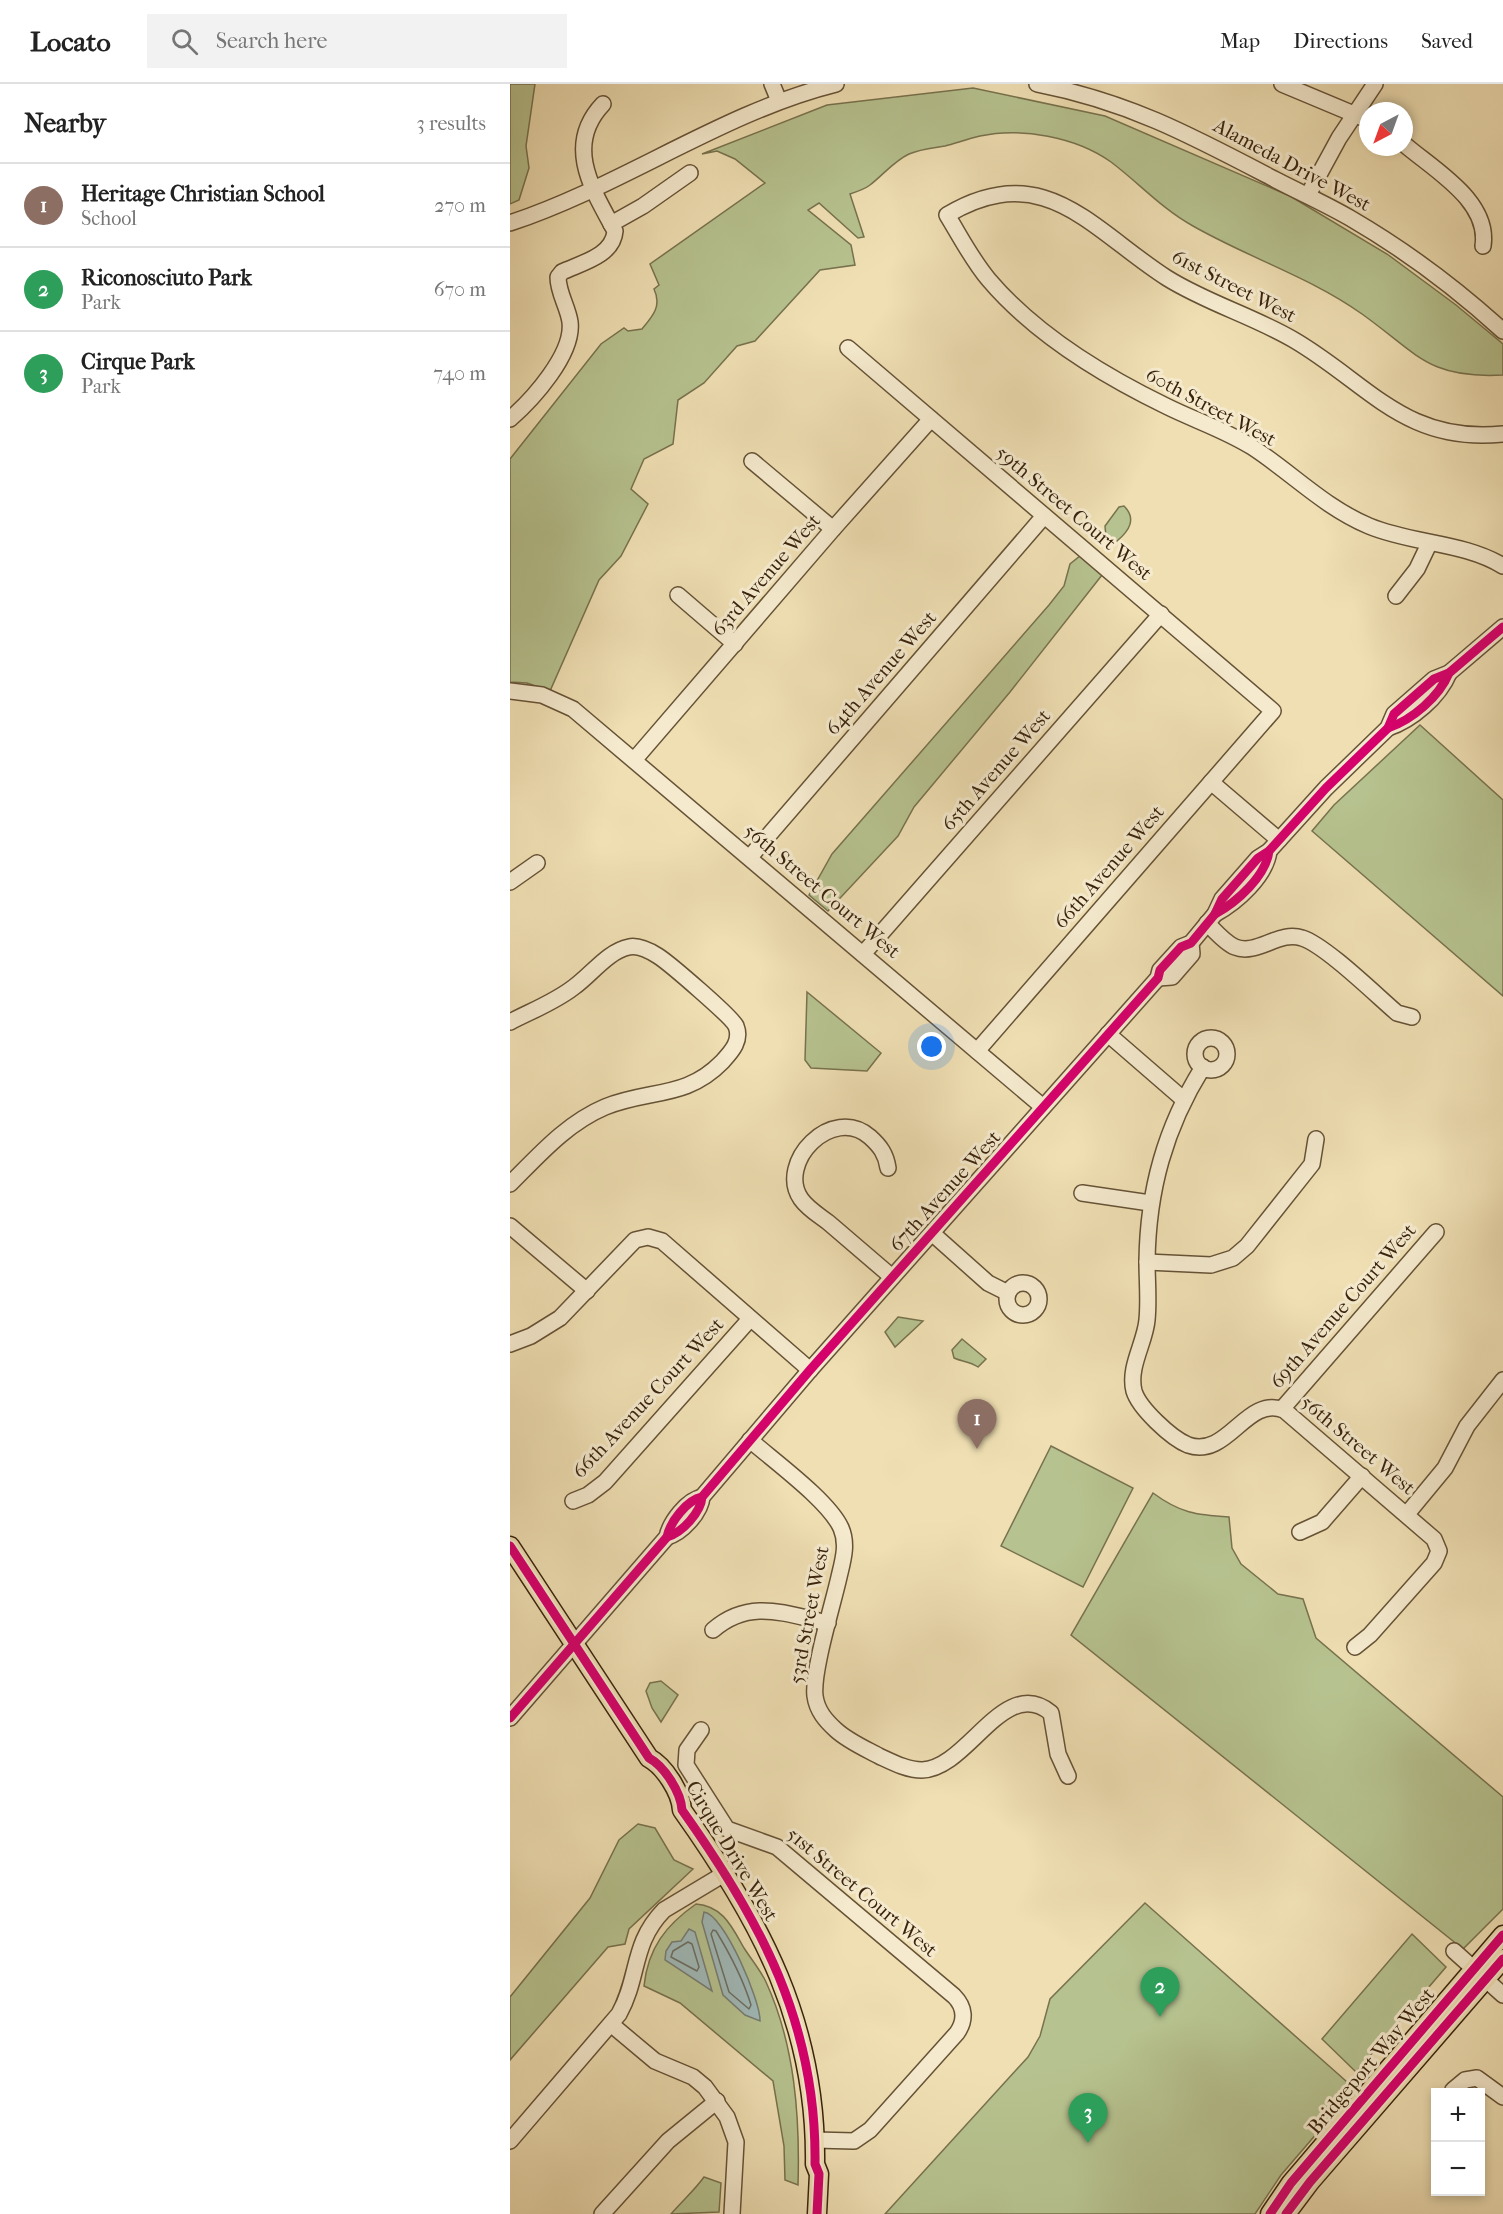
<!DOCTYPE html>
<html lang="en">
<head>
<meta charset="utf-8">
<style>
	:root { --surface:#fff; --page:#f2f2f2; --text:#222; --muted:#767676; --line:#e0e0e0; --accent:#0b8043 }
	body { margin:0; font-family:"IM FELL French Canon",serif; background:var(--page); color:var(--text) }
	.controls { position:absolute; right:18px; bottom:18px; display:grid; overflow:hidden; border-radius:0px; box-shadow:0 3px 9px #0003 }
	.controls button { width:54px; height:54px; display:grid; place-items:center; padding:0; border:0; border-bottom:2px solid var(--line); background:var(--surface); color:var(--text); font:30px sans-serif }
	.compass { position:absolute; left:849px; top:18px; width:54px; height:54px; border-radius:50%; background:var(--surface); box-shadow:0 3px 9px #0003; rotate:221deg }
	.you { position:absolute; left:422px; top:963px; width:21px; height:21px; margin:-15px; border:4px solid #fff; border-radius:50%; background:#1a73e8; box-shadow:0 0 0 9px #1a73e833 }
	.badge { display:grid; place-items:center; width:39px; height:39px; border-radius:50%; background:var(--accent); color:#fff; font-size:20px; font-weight:700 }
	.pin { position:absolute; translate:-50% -50px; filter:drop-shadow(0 2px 3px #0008) }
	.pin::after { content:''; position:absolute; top:32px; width:21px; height:18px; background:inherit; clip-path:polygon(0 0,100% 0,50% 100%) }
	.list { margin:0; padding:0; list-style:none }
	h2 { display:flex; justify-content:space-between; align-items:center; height:78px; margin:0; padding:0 24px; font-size:26px }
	h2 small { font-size:20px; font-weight:400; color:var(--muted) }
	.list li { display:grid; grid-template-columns:39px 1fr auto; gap:18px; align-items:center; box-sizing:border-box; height:84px; padding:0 24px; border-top:2px solid var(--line) }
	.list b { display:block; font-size:22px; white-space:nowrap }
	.list p { margin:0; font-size:20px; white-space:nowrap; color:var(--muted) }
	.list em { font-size:20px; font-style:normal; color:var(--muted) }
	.icon { flex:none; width:33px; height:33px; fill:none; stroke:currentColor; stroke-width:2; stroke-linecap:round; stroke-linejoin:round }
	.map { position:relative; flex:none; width:993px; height:2130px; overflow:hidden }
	header { display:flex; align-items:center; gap:36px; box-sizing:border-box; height:84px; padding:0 30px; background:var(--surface); border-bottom:2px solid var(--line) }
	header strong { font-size:28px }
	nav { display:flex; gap:33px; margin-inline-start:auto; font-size:21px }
	.search { width:420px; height:54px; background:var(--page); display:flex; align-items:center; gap:15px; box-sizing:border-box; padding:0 21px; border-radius:0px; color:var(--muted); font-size:22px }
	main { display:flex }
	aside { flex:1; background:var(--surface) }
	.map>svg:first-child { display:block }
	.green { fill:#b6c28f; stroke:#78724e; stroke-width:1.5 }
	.water { fill:#a0b9b8; stroke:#777d74; stroke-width:1.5 }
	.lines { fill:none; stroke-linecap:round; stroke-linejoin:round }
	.shore { stroke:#6c6e62; stroke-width:1.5 }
	.minor-casing { stroke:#665236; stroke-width:18 }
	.major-casing { stroke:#39230d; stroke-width:21 }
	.minor { stroke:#f5eace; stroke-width:15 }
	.major { stroke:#efdfb3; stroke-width:18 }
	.cycleway-casing { stroke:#f5eace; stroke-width:13 }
	.cycleway { stroke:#d6006c; stroke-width:9 }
	.labels { text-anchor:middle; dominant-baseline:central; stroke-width:6; stroke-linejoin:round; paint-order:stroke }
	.street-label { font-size:20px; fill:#39230d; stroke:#f5eace }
</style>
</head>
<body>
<header>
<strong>Locato</strong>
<div class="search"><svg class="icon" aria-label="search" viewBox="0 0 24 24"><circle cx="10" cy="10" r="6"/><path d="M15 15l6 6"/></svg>Search here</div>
<nav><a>Map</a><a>Directions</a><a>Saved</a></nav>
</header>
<main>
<aside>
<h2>Nearby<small>3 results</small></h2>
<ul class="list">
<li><span class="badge" style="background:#8d6e63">1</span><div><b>Heritage Christian School</b><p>School</p></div><em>270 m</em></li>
<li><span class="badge" style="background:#2e9e5b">2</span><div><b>Riconosciuto Park</b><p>Park</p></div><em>670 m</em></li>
<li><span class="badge" style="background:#2e9e5b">3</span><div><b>Cirque Park</b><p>Park</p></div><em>740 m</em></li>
</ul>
</aside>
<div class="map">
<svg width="993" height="2130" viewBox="0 0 993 2130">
	<rect width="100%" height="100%" fill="#efdfb3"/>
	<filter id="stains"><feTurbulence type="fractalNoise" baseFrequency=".00333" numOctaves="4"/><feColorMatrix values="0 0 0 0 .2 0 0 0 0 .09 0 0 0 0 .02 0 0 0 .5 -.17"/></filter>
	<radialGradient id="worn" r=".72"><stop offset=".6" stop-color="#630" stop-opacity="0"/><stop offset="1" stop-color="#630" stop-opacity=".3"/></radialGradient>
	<g class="green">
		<path d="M 0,0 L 25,0 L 16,62 L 19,84 L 9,116 L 0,120 Z"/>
		<path d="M 463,4 L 595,32 L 780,112 L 877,170 L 946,221 L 993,260 L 993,291 C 918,295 908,270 852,230 C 800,193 739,174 683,142 C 652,125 629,99 601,78 C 566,53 511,43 470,52 C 458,55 446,59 435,62 C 423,64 410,65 399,70 C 384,77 373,91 360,101 C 355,105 346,108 340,110 L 354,153 L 348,154 L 309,119 L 298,126 L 341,161 L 345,181 L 310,186 L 245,257 L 227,262 L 194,299 L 168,316 L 163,360 L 134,375 L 121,405 L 138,420 L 111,472 L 89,496 L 40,607 L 17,599 L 0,598 L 0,375 L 91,260 L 114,244 L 118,247 L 132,245 C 143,232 152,222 144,205 L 149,201 L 140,180 L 255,99 L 225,75 L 207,67 L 192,70 L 317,21 Z"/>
		<path d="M 614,422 C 627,435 619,447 607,457 L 601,458 L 596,453 L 595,442 L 609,423 Z"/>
		<path d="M 570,472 L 592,491 L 500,608 L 404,723 L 388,752 L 318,827 L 299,811 L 322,770 L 539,521 L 554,502 L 560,480 Z"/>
		<path d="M 910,641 L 993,716 L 993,912 L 802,747 L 824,721 Z"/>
		<path d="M 297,908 L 371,969 L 357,987 L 301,984 L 295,976 Z"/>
		<path d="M 388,1233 L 413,1237 L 385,1263 L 375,1248 Z"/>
		<path d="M 452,1255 L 476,1275 L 468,1283 C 459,1277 453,1278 444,1274 L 442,1266 Z"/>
		<path d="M 541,1362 L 623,1404 L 573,1503 L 491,1462 Z"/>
		<path d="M 643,1409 C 670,1429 686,1431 719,1433 L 722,1464 L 731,1480 L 768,1510 L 793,1515 L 806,1554 L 993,1713 L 993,1825 L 953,1865 L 561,1551 Z"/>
		<path d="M 151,1597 L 168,1611 L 151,1638 L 142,1624 L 136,1607 L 140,1599 Z"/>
		<path d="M 128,1740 L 145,1744 L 164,1776 L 183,1785 L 119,1845 L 115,1860 L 98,1863 L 0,1976 L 0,1913 L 80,1814 L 109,1756 Z"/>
		<path d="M 635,1819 L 845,2005 L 771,2091 L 745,2130 L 375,2130 L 518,1973 L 530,1952 L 540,1915 Z"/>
		<path d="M 186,1820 C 213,1822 222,1843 234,1864 C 241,1875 251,1887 256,1898 C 285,1961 290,2033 288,2101 L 275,2096 L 274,2062 L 263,1997 L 170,1919 L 134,1902 C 138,1864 156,1841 186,1820 Z"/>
		<path d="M 902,1850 L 936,1883 L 846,1988 L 812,1955 Z"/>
		<path d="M 194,2093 L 211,2099 L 209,2128 L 161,2130 C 172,2117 184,2107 194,2093 Z"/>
	</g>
	<g class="water">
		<path d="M 194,1828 C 214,1830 251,1918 250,1937 L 235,1931 L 213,1911 L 192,1838 Z"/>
		<path d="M 179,1845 L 185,1848 L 202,1907 L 155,1876 L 156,1867 L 162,1858 L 171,1857 Z"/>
	</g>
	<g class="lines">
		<g class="shore">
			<path d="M 203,1846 L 206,1847 C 220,1870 233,1895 241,1921 L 239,1925 L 219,1908 L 201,1850 Z"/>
			<path d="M 178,1858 L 182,1860 L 189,1883 L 187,1887 L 161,1873 L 163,1867 Z"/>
		</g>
		<defs>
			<g id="minor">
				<path d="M 262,0 L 269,17"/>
				<path d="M 527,0 C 620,18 684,53 766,96 C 791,109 816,120 840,134 C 895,166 946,204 993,247"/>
				<path d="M 772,0 L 858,36"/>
				<path d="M 894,60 C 924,86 980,117 973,162"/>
				<path d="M 798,111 L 829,54 L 865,0"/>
				<path d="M 0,139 C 112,102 213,28 326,0"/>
				<path d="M 101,140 L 133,122 L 180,89"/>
				<path d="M 338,264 L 763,627 L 467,967"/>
				<path d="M 0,335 C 22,316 64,270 60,238 C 58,223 48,209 48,193 L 52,188 C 71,179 103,172 105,147 C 82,105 54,61 93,20"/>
				<path d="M 993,350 C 895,360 859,300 784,256 C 743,232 697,219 657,194 C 582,146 534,73 437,131 C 450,152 462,176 479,196 C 525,250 592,291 656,322 C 684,336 715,346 742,363 C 782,389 814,423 859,442 C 902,460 954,458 993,482"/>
				<path d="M 242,377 L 323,445"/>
				<path d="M 168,511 L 225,560"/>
				<path d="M 886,512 L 907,485 L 919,460"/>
				<path d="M 0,607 L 32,611 L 63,625 L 533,1023"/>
				<path d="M 878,644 C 902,636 929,613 939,589"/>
				<path d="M 125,675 L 323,445 L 421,335"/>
				<path d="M 701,698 L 769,756"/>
				<path d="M 240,773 L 534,432"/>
				<path d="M 0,798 L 27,779"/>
				<path d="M 705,830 C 727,818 756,792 759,767"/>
				<path d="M 697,839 C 705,847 715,859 725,863 C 747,872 769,846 792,854 C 815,861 866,911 887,929 L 902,933"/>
				<path d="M 353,870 L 651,530"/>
				<path d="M 648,894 L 662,893 L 682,870 L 681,859"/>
				<path d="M 0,938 C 21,927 45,918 64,903 C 81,891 98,867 119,863 C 128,861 140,867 148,872 C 159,879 222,933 226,942 C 232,957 221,968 212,978 C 176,1015 139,1005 95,1023 C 57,1039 29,1071 0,1100"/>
				<path d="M 598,950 L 673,1015"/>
				<circle cx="701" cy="970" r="16"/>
				<path d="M 693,983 C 655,1044 638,1106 637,1177 C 637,1197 639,1216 637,1236 C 635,1259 618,1283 624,1307 C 629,1324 661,1354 678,1361 C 718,1375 736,1311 774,1326 L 924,1455 L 929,1467 L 924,1479 L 860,1551 L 845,1563"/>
				<path d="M 378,1084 C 376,1070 370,1062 360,1053 C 322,1020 266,1079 291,1115 C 298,1125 310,1132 319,1139 C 340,1157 361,1175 382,1193"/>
				<path d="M 572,1109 L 640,1119"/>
				<path d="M 0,1142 L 77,1207"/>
				<path d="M 423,1150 L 478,1199 L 498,1209"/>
				<path d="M 637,1178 L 701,1181 L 723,1174 L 737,1162 L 802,1080 L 806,1055"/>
				<circle cx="513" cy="1215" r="16"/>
				<path d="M 0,1260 L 21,1252 L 50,1234 L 125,1156 L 138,1153 L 152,1157 L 300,1286"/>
				<path d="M 772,1325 L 926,1148"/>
				<path d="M 240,1356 C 264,1377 319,1417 331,1444 C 338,1460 333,1476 329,1493 C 323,1520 302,1588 305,1612 C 307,1627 316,1637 326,1646 C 338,1657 354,1664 369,1672 C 382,1678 397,1686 412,1686 C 458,1685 494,1590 541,1629 L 548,1670 L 558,1692"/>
				<path d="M 63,1417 L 78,1411 L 95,1398 L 240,1235"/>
				<path d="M 897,1430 L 935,1384 L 957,1342 L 993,1296"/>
				<path d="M 790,1448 L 812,1438 L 852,1392"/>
				<path d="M 157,1453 C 172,1449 191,1428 192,1413 L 300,1286 L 648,894 L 650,886 L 671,863 L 681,859 L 705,830 L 712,815 L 748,774 L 759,767 L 816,704 L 878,644 L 884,630 L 924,595 L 939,589 L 993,543"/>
				<path d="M 203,1546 C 240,1514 275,1530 318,1539"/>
				<path d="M 0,1634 L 157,1453 C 160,1438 177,1416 192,1413"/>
				<path d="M 191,1646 L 177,1666 L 176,1681 L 217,1745 L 267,1763 L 444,1912 C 455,1923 456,1936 447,1949 L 360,2046 L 344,2057 L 305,2056"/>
				<path d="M 944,1867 L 993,1911"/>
				<path d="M 102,1941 L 145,1977 L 183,1993 L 195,2003 L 217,2033 L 226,2058 L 222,2130"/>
				<path d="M 943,2006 L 955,1996 L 967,1994 L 993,2013"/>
				<path d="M 0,2057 L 109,1930 C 130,1892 121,1860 154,1826 L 214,1790"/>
				<path d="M 92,2130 L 158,2057 L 207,2017"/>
			</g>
			<g id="major">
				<path d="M 0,1462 L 139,1674 C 154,1682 171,1708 172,1726 C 251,1837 307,1941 305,2080 L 309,2090 L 307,2130"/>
				<path d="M 760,2130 L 781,2099 L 993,1851"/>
				<path d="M 776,2130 L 800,2098 L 993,1875"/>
			</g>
		</defs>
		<use href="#minor" class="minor-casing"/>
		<use href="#major" class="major-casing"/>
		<use href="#minor" class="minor"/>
		<use href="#major" class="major"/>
		<defs>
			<g id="cycleway">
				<path d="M 878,644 C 902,636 929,613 939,589"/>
				<path d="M 705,830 C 727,818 756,792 759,767"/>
				<path d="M 157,1453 C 172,1449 191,1428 192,1413 L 300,1286 L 648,894 L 650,886 L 671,863 L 681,859 L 705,830 L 712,815 L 748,774 L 759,767 L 816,704 L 878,644 L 884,630 L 924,595 L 939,589 L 993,543"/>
				<path d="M 0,1462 L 139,1674 C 154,1682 171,1708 172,1726 C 251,1837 307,1941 305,2080 L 309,2090 L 307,2130"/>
				<path d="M 0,1634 L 157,1453 C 160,1438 177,1416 192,1413"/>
				<path d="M 760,2130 L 781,2099 L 993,1851"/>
				<path d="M 776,2130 L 800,2098 L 993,1875"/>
			</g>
		</defs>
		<use href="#cycleway" class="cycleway-casing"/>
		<use href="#cycleway" class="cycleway"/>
	</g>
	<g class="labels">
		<g class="street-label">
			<text transform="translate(782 81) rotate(28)">Alameda Drive West</text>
			<text transform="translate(724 202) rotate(27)">61st Street West</text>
			<text transform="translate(701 323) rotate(28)">60th Street West</text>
			<text transform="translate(564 429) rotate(40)">59th Street Court West</text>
			<text transform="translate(256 491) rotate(-49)">63rd Avenue West</text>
			<text transform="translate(371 589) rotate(-49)">64th Avenue West</text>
			<text transform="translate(486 686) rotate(-49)">65th Avenue West</text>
			<text transform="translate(599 783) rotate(-49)">66th Avenue West</text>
			<text transform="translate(312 807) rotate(40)">56th Street Court West</text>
			<text transform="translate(435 1107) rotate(-48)">67th Avenue West</text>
			<text transform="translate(833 1222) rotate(-49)">69th Avenue Court West</text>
			<text transform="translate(138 1314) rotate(-47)">66th Avenue Court West</text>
			<text transform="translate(848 1361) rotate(40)">56th Street West</text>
			<text transform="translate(299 1531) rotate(-79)">53rd Street West</text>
			<text transform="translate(222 1767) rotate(59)">Cirque Drive West</text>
			<text transform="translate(352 1808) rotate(40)">51st Street Court West</text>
			<text transform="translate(861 1977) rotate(-50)">Bridgeport Way West</text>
		</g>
	</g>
	<rect width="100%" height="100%" filter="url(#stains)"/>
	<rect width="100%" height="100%" fill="url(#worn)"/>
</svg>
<div class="controls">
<button>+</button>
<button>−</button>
</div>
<svg class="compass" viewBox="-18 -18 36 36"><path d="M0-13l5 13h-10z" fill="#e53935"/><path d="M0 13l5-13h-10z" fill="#767676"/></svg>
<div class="you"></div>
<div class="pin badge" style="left:467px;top:1365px;background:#8d6e63">1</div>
<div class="pin badge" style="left:650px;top:1933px;background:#2e9e5b">2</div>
<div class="pin badge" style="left:578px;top:2059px;background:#2e9e5b">3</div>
</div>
</main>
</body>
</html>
